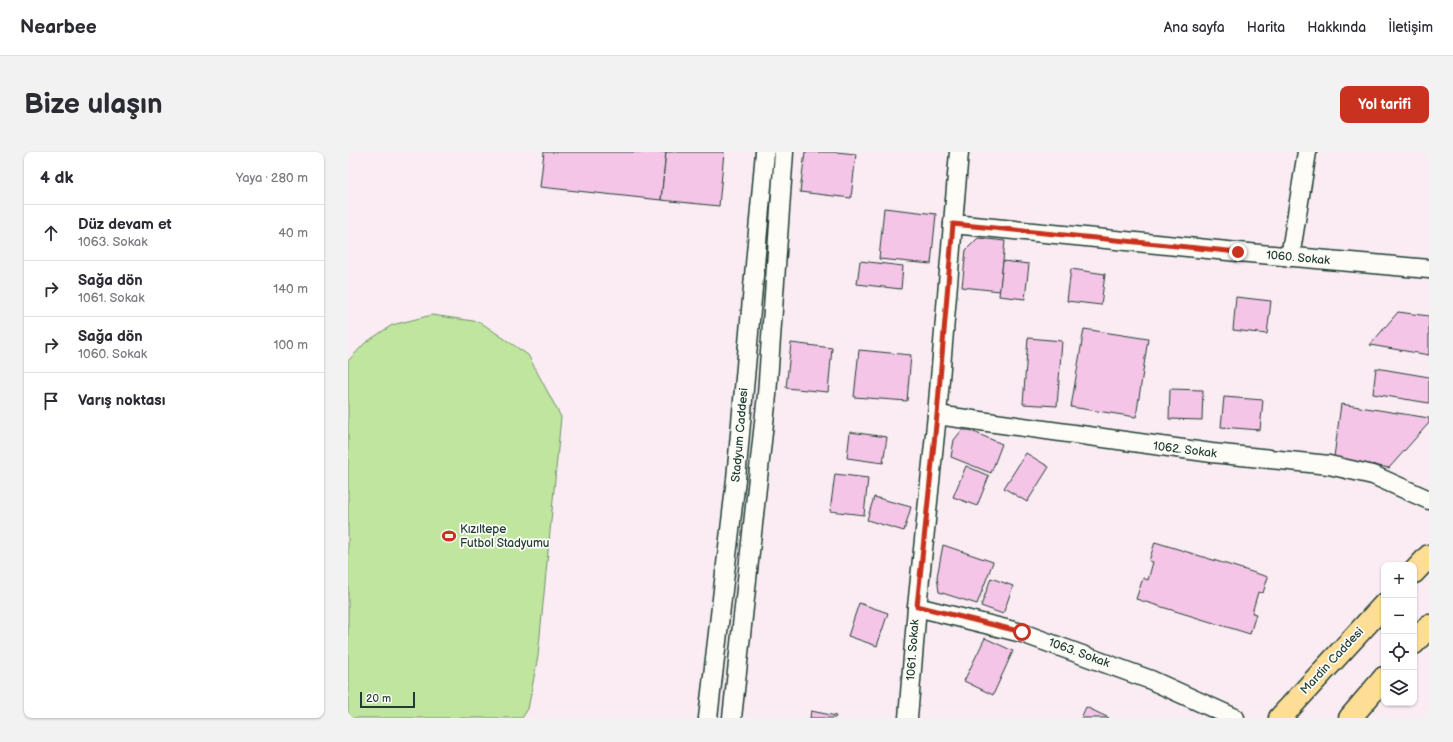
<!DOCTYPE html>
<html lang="tr">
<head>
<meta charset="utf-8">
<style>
	:root { --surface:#fff; --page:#f2f2f3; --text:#2b2b33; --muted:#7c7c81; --line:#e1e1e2; --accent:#c8321e }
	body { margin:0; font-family:"Balsamiq Sans",sans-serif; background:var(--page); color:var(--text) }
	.controls { position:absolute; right:12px; bottom:12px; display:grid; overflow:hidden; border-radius:8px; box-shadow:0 1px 3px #0004 }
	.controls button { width:36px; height:36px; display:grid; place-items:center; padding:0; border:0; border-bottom:1px solid var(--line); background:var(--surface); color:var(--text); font:20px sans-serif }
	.scale { position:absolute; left:12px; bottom:10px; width:55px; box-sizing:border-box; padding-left:4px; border:2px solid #1f3d34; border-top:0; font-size:11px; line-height:14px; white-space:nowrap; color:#1f3d34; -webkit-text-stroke:3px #fdfcf7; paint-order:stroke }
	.stop { position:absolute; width:12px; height:12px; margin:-9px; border:3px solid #c8321e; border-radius:50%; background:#fff }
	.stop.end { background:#c8321e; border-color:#fff; box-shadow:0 1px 4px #0008 }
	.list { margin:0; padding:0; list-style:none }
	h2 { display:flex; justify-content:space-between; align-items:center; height:52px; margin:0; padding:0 16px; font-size:17px }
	h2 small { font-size:13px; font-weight:400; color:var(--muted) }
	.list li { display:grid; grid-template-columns:26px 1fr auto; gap:12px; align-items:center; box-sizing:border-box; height:56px; padding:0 16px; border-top:1px solid var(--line) }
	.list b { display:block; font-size:15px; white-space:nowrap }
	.list p { margin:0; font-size:13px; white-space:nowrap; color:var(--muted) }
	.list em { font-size:13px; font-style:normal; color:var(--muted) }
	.icon { flex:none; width:22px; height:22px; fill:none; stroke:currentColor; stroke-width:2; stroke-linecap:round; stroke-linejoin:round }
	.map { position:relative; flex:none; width:1081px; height:566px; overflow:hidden; border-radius:8px }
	header { display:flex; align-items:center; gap:24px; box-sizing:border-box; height:56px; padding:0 20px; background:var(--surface); border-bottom:1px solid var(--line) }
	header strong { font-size:19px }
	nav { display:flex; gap:22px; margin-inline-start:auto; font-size:14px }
	.intro { display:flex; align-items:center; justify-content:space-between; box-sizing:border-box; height:96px; padding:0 24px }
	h1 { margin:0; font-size:28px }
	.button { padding:10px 18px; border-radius:8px; background:var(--accent); color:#fff; font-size:14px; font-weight:700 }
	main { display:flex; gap:24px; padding:0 24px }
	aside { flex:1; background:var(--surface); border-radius:8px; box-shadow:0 1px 3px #0004 }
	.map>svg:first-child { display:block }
	.green { fill:#c0e59f; stroke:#70916a }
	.building { fill:#f4c5e7; stroke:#1f3d34 }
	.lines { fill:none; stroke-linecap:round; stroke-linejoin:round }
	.minor-casing { stroke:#1f3d34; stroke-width:21 }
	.highway-casing { stroke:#1f3d34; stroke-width:25 }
	.minor { stroke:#fdfcf7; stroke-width:18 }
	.highway { stroke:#fedd96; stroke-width:22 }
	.route { stroke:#c8321e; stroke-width:5 }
	.labels { text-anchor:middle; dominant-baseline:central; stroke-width:3.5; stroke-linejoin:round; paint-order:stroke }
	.street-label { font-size:12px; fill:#1f3d34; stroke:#fdfcf7 }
	.poi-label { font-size:12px; fill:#1f3d34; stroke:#fdfcf7; text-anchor:start }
</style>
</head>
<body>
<header>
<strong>Nearbee</strong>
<nav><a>Ana sayfa</a><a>Harita</a><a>Hakkında</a><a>İletişim</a></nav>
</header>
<div class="intro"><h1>Bize ulaşın</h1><a class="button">Yol tarifi</a></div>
<main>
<aside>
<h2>4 dk<small>Yaya · 280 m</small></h2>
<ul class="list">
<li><svg class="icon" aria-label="ahead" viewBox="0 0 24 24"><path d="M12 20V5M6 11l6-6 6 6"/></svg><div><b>Düz devam et</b><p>1063. Sokak</p></div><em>40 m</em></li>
<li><svg class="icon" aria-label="right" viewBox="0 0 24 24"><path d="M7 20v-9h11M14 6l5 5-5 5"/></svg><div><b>Sağa dön</b><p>1061. Sokak</p></div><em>140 m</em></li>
<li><svg class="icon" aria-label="right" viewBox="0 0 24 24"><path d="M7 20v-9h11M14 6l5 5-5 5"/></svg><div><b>Sağa dön</b><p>1060. Sokak</p></div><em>100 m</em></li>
<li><svg class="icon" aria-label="arrive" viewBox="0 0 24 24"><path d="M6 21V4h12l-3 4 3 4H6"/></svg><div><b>Varış noktası</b></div></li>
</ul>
</aside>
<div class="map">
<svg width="1081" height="566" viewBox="0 0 1081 566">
	<rect width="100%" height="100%" fill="#faecf2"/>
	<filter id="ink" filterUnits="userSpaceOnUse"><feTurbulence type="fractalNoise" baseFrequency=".025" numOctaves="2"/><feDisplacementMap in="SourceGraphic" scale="8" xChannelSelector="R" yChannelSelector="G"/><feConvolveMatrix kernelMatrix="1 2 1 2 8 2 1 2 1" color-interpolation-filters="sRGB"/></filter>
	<g filter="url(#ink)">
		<path class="green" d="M 84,163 L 132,170 L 180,203 L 213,265 L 190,504 L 180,557 L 174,566 L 0,566 L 0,209 L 17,191 L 44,173 Z"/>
		<g class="building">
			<path d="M 196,0 L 318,0 L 313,48 L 192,35 Z"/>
			<path d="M 318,0 L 376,0 L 371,54 L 313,48 Z"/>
			<path d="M 457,0 L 488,0 L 508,2 L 503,46 L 452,40 Z"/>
			<path d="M 536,56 L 588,62 L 583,112 L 531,107 Z"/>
			<path d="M 630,86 L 657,89 L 652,139 L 614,135 L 618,98 Z"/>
			<path d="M 512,109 L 555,114 L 553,137 L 509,132 Z"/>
			<path d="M 655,109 L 681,112 L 677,147 L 651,144 Z"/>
			<path d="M 723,117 L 757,122 L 753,153 L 719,149 Z"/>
			<path d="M 888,145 L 923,149 L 919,182 L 885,178 Z"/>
			<path d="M 1050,160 L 1081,164 L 1081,203 L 1022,193 Z"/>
			<path d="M 736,177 L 800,187 L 788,265 L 723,255 Z"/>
			<path d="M 680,186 L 714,189 L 709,254 L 675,252 Z"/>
			<path d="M 443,191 L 484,196 L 480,240 L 438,236 Z"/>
			<path d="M 511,198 L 563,203 L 559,249 L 506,245 Z"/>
			<path d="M 1028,216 L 1081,225 L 1081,251 L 1025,242 Z"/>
			<path d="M 822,237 L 855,238 L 854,268 L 821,267 Z"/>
			<path d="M 876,245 L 915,248 L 912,278 L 873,275 Z"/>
			<path d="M 993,252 L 1081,266 L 1081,271 L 1041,316 L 986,305 Z"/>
			<path d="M 614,278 L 621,278 L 654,292 L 643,321 L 603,305 L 606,288 Z"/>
			<path d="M 502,280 L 539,285 L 535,311 L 499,306 Z"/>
			<path d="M 678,301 L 701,315 L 679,350 L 656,336 Z"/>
			<path d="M 618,314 L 641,324 L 629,354 L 605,345 Z"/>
			<path d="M 487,322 L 520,326 L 516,363 L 482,359 Z"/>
			<path d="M 526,345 L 563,355 L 556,379 L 519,368 Z"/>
			<path d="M 807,390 L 920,425 L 915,441 L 910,440 L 904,461 L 908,462 L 902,482 L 788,447 L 795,426 L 800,428 L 805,410 L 801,409 Z"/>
			<path d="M 595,393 L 645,410 L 629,452 L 591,440 L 589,425 Z"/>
			<path d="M 643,426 L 665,434 L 655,462 L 633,454 Z"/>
			<path d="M 511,451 L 540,461 L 529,494 L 500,484 Z"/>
			<path d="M 637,486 L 665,499 L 645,543 L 616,529 Z"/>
			<path d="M 738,555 L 761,566 L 733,566 Z"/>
			<path d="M 463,559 L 488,564 L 487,566 L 462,566 Z"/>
		</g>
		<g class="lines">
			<defs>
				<g id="minor">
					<path d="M 605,72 L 890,100 L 1081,117"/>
					<path d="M 942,105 L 959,0"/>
					<path d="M 589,263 L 864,301 L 981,313 L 1025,323 L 1081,348"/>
					<path d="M 569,455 L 674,481 L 803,528 L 887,566"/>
					<path d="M 360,566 L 388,327 L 417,0"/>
					<path d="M 384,566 L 419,243 L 436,0"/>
					<path d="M 560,566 L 569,455 L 589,263 L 611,0"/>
				</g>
				<g id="highway">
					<path d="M 1066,420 L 1081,404"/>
					<path d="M 1066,491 L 1081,474"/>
					<path d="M 932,566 L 1036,453"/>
					<path d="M 1002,566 L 1036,526"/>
				</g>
			</defs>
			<use href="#minor" class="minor-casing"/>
			<use href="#highway" class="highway-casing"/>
			<use href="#minor" class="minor"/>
			<use href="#highway" class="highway"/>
		</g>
	</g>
	<g class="lines" filter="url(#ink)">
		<path class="route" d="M 674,480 L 569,454 L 589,263 L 605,72 L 890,100"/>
	</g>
	<defs>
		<symbol id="stadium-bare" viewBox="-9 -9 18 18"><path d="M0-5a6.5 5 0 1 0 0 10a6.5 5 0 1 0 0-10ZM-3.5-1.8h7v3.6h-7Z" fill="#c8321e" stroke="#fdfcf7" stroke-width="2.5" paint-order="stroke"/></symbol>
	</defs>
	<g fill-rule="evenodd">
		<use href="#stadium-bare" x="91" y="374" width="20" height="20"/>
	</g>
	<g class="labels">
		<g class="street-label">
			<text transform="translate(950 106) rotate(5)">1060. Sokak</text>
			<text transform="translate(392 283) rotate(-85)">Stadyum Caddesi</text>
			<text transform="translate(837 298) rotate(7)">1062. Sokak</text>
			<text transform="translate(565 498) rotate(-86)">1061. Sokak</text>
			<text transform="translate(731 501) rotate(20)">1063. Sokak</text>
			<text transform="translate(984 509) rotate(-47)">Mardin Caddesi</text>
		</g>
		<g class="poi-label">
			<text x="112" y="377">Kızıltepe<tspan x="112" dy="14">Futbol Stadyumu</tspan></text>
		</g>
	</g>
</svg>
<div class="controls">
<button>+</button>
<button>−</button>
<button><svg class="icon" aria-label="locate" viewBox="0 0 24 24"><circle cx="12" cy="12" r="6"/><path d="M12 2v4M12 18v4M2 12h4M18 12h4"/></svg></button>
<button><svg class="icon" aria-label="layers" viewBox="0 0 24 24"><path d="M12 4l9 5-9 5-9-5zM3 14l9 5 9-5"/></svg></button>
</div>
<div class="scale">20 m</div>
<div class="stop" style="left:674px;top:480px"></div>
<div class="stop end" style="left:890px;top:100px"></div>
</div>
</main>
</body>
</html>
